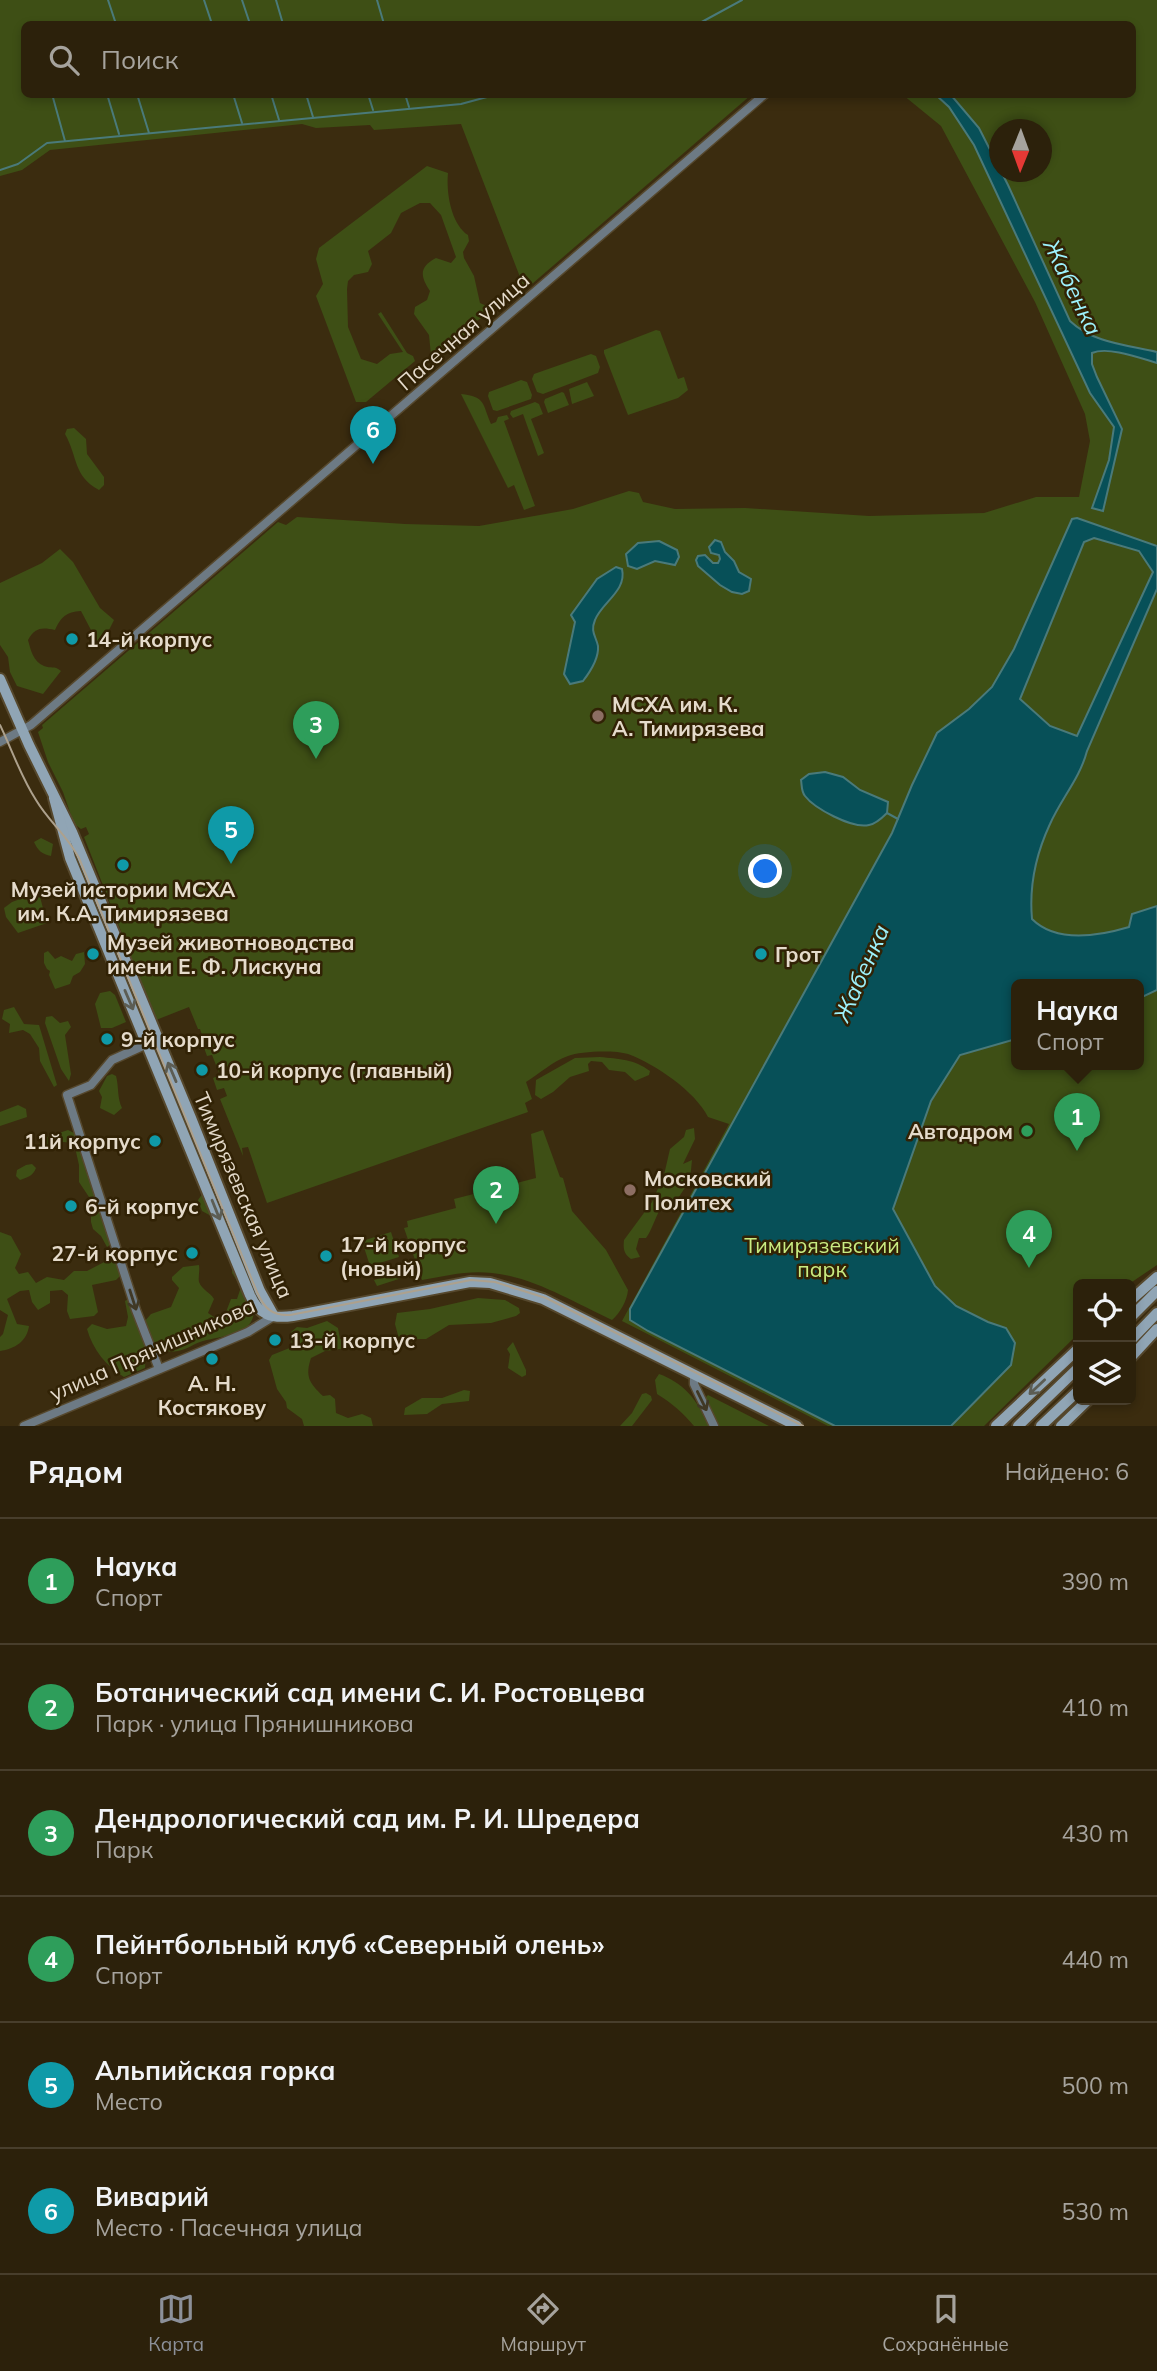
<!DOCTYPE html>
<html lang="ru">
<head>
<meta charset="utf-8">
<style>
	:root { --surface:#2c210b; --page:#382e19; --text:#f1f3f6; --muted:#a6a39d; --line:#483e2c; --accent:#8c9099 }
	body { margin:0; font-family:Mulish,sans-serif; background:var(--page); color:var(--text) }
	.controls { position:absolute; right:21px; bottom:21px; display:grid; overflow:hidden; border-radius:10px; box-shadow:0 4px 10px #0003 }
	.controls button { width:63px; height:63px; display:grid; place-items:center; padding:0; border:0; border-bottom:2px solid var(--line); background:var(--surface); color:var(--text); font:35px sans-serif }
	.compass { position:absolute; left:989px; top:119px; width:63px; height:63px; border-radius:50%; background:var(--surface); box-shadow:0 4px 10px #0003; rotate:181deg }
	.you { position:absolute; left:766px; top:872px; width:24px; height:24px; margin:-18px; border:5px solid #fff; border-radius:50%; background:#1a73e8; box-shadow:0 0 0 10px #1a73e833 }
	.badge { display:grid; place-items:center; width:46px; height:46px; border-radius:50%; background:var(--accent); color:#fff; font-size:23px; font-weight:700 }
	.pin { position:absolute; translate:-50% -58px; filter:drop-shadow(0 2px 4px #0008) }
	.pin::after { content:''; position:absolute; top:37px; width:24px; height:21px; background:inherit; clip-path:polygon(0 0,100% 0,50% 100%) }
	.popup { position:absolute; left:1011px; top:979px; width:133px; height:91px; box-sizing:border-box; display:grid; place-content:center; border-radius:10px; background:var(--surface); filter:drop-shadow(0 2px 5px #0005); font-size:23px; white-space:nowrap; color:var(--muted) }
	.popup b { font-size:26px; color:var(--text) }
	.popup::after { content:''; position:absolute; left:50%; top:100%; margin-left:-14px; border:14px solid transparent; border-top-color:var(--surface) }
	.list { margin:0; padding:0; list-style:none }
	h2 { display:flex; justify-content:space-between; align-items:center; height:91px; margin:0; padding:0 28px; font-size:30px }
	h2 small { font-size:23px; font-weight:400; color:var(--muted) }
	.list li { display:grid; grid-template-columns:46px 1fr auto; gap:21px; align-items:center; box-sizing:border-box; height:126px; padding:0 28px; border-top:2px solid var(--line) }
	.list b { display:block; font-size:26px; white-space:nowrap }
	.list p { margin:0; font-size:23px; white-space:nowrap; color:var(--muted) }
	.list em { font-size:23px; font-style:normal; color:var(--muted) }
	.icon { flex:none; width:38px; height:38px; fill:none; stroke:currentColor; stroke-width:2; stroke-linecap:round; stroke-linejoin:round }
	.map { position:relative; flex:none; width:1157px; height:1426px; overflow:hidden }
	.search { position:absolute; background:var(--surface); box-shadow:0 4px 10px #0003; left:21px; right:21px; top:21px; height:77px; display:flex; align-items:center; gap:18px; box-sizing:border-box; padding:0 24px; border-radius:10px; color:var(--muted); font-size:26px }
	.sheet { height:847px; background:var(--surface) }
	nav { display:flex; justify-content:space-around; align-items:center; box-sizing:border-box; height:98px; border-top:2px solid var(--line); background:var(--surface); font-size:19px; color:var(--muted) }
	nav a { display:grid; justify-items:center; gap:4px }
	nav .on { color:var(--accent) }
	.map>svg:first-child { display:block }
	.green { fill:#3e4f15; fill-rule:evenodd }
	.water { fill:#075058; stroke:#4a7a7a; stroke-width:2; fill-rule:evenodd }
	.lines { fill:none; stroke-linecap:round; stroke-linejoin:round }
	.stream { stroke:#4a7a7a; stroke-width:2 }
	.street-casing { stroke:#56482d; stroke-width:11 }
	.secondary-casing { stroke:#56482d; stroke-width:14 }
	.street { stroke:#6d7a84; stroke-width:8 }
	.secondary { stroke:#90a5b5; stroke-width:10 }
	.tram { stroke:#ada18d; stroke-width:2 }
	.oneway { stroke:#5c5d54 }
	.oneway2 { stroke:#403825 }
	.culture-dot { fill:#0f9aa8; stroke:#312205; stroke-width:2.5 }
	.education-dot { fill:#8d6e63; stroke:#312205; stroke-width:2.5 }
	.leisure-dot { fill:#2e9e5b; stroke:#312205; stroke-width:2.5 }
	.labels { text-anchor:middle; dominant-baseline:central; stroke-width:5; stroke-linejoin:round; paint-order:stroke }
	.street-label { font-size:21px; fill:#e5dbcb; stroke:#312205 }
	.poi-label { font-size:21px; font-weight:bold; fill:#e5dbcb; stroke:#312205; text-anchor:start }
	.park-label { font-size:21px; fill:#c9ec82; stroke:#312205 }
	.water-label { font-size:23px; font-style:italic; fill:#9df1fc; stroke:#312205 }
</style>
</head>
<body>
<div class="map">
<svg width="1157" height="1426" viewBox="0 0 1157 1426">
	<rect width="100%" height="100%" fill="#3b2c0f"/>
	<g class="green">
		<path d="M 0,0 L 1157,0 L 1157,1265 L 1129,1284 L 1078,1284 L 1078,1334 L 984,1426 L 828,1426 L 622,1321 L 729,1124 L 708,1117 C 695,1091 655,1064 628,1054 C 614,1050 581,1051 568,1056 C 553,1061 539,1074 526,1082 L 532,1099 L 525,1103 L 528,1112 L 267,1203 L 248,1147 L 242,1148 L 243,1156 L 220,1099 L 227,1096 L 224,1088 L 217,1090 L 213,1078 L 220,1075 L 212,1055 L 207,1056 L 203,1045 L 208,1043 L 205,1035 L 202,1035 L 200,1029 L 198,1029 L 189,1007 L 156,1020 L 84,837 L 89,834 L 86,827 L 81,829 L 74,824 L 63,792 L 48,762 L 38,732 L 43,728 L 42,725 L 278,522 L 286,525 L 297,517 L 405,524 L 479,526 L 573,509 L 629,491 L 639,493 L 643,502 L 675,509 L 745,508 L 869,516 L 984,513 L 1036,497 L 1079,497 L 1090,441 L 1085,414 L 1035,302 L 941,126 L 903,95 L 1132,94 L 1132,24 L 24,24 L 24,94 L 751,95 L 525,290 L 461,124 L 374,130 L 370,125 L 316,128 L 302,124 L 50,150 L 22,170 L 0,176 ZM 1000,130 L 1042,130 L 1042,172 L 1000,172 ZM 1016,985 L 1138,985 L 1138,1065 L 1016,1065 Z"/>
		<path d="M 427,166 L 448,173 C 446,192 451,224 468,235 L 469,241 L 463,252 L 464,258 L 474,276 L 480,303 L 491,308 L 492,312 L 478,320 L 459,341 L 436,356 L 431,355 L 429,335 L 414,314 L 415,307 L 427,300 L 430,291 C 420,276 419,267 436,258 L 451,263 L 456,257 L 441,215 L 430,203 L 420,203 L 401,213 L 391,233 L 368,251 L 372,264 L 368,272 L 354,275 L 348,281 L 347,289 L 348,327 L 361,359 L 377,364 L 390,354 L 403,352 L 378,314 L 381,312 L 407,353 L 413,356 L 415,361 L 366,402 L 356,402 L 316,296 L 323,284 L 316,259 L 319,248 Z"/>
		<path d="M 656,330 L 660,331 L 678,379 L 684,377 L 688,390 L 678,398 L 628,415 L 604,353 L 604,350 Z"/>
		<path d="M 591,354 L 596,356 L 600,367 L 598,373 L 543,394 L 537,392 L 532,379 L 534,374 Z"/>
		<path d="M 521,380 L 527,382 L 532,395 L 531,399 L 497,411 L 493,410 L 488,396 L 489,392 Z"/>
		<path d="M 587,382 L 594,396 L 572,404 L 569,389 Z"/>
		<path d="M 562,392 L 564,393 L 569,405 L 548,413 L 544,402 L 545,399 Z"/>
		<path d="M 461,394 C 486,397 482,403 491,424 L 496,422 L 498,417 L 507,415 L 509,419 L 504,421 L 535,506 L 524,510 L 514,485 L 508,488 Z"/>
		<path d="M 535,402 L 539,404 L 543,414 L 531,419 L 544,453 L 538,456 L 523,414 L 513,418 L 510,414 L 511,411 Z"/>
		<path d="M 74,428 L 86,439 L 87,454 L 104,477 L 104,485 L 99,490 C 73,476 78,457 65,434 L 67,429 Z"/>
		<path d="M 60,549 L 73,562 L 100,608 L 114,620 L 103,642 L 92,640 L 91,630 L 81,611 C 66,612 61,617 55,630 C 41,627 35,628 28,640 C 31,651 33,661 44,666 C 51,669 54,665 61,671 L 43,694 L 17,686 L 10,672 L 8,657 L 0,645 L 0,583 L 42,563 Z"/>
		<path d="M 41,838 L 53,844 L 51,856 C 42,854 38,851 34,842 Z"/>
		<path d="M 31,895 L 40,897 L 47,923 L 18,933 L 6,917 L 4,908 L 12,902 Z"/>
		<path d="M 48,951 L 55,959 L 61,956 L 72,961 L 76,954 L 84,952 L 85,964 L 80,972 L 73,976 L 70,984 L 55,989 L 49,975 L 50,971 L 47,969 L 44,963 L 44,953 Z"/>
		<path d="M 110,991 L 115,995 L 126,1022 L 112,1028 L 101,1028 L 95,1004 L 100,993 Z"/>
		<path d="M 14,1007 L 24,1024 L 39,1025 L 57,1085 L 54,1087 L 40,1061 L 39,1048 L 30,1034 L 23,1030 L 9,1033 L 10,1024 L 2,1019 L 4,1010 Z"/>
		<path d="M 52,1016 L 60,1023 L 68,1021 L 71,1027 L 65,1035 L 71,1074 L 69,1081 L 61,1069 L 45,1023 L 46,1017 Z"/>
		<path d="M 600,1057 C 619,1059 634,1059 650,1071 L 649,1075 L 635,1081 L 625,1072 L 609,1070 L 602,1062 L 591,1061 L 588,1064 L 589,1071 L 570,1077 L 553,1092 L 541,1099 L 535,1095 L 536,1080 L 575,1058 Z"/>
		<path d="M 112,1074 L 116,1076 C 119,1087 117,1098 122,1108 L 114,1115 L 100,1108 L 102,1097 L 99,1091 L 107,1076 Z"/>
		<path d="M 18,1105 L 26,1109 L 27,1117 L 0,1126 L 0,1112 Z"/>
		<path d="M 694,1128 L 695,1139 L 683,1164 L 692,1160 L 690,1180 L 671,1209 L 670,1199 C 657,1206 655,1226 646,1238 L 639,1238 L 636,1249 L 640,1257 L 631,1259 C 624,1254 623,1249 624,1240 L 652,1202 L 664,1175 L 670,1149 L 684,1137 L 686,1130 Z"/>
		<path d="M 68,1130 L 76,1134 L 82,1149 L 86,1172 L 95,1189 L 111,1244 L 107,1247 L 101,1236 L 93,1229 L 91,1222 L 91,1200 L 79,1182 L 79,1165 L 74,1143 L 63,1142 L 49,1148 L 39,1144 L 47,1137 Z"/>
		<path d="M 543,1130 L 560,1177 L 563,1178 L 572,1211 L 606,1250 L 628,1290 C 627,1301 620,1313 612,1320 C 575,1303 533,1277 492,1273 C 468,1270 445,1276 422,1280 L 404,1228 L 408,1227 L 407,1221 L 456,1208 L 454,1199 L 536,1178 L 531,1134 Z"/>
		<path d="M 32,1164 L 36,1168 C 33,1176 28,1177 20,1180 L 16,1176 L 17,1170 L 26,1165 Z"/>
		<path d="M 203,1193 L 253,1305 C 259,1335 224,1335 203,1341 C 195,1343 186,1350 178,1351 C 164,1353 160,1348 146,1353 L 145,1368 L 124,1377 C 106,1366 93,1350 87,1329 L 92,1324 L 107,1329 L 126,1326 L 128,1317 L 125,1301 L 128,1299 L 135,1320 L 144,1322 L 151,1314 L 171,1307 L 179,1288 L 172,1280 L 172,1277 L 183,1267 L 199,1265 C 200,1271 198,1277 199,1282 C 202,1290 210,1292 214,1299 L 208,1313 L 214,1317 L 226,1312 L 231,1299 L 237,1299 L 241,1287 L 232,1273 L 232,1266 L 213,1217 L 202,1211 L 198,1200 Z"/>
		<path d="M 0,1232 L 11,1236 L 21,1254 L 15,1268 L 19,1274 L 28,1272 L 36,1283 L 47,1277 L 64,1280 L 74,1271 L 87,1271 L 110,1259 L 118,1266 L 120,1276 L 116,1280 L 92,1285 L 98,1312 L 94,1316 L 70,1319 L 67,1311 L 68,1295 L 62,1290 L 50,1291 L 50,1303 L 38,1310 L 32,1302 L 29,1290 L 20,1291 L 7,1299 L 17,1324 L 29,1326 C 27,1341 15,1349 0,1351 L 0,1337 L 3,1334 L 8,1315 L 0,1310 Z"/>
		<path d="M 391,1232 L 399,1257 L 370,1266 L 362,1241 Z"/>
		<path d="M 403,1271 L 405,1277 L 377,1286 L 374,1280 Z"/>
		<path d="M 478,1298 L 505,1300 L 519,1308 L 520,1313 L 516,1316 L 491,1323 L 449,1325 L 426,1339 L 399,1339 L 395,1324 L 397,1313 L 430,1309 Z"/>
		<path d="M 327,1321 L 338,1328 L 340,1339 L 348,1342 L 347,1348 L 325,1351 L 311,1358 C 305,1376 309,1383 323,1396 L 330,1395 L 335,1399 L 336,1413 L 348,1418 L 362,1414 L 371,1418 L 373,1426 L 304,1426 L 302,1419 L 287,1408 L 286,1402 L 277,1389 L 269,1360 L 272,1355 L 292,1347 L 291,1332 L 297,1327 L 307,1328 Z"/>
		<path d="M 513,1342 L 526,1370 L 526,1375 L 522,1377 L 508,1368 L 510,1354 L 507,1349 Z"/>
		<path d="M 659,1374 C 682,1382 697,1399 706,1421 L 712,1415 L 705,1398 L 708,1395 L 769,1426 L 694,1426 C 683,1413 672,1403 657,1394 L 655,1380 Z"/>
		<path d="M 464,1390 L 470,1391 L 469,1401 L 442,1404 L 427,1414 L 404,1415 L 405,1408 L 422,1398 L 442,1398 Z"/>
		<path d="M 646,1393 L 651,1396 L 652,1400 L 632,1426 L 620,1426 L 632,1413 L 642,1394 Z"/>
	</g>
	<g class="water">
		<path d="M 936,95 L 951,95 L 979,128 L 1008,185 L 1070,321 C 1093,343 1127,345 1157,352 L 1157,363 C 1140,358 1108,346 1092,353 L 1092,364 L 1097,377 L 1122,429 L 1103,511 L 1092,508 L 1109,460 L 1114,427 L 1090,393 L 974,145 L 949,107 Z"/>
		<path d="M 1077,518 L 1157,546 L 1157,589 L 1087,751 C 1080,778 1061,799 1050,824 C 1036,854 1029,886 1032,919 C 1057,944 1099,936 1129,927 L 1132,914 L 1157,906 L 1157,990 L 1138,999 L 1138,985 L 1016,985 L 1016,1039 L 960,1055 L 931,1101 L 893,1209 L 935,1286 L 956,1306 L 988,1322 L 1006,1328 L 1015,1343 L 1011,1365 L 951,1426 L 835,1426 L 648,1331 L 630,1320 L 630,1309 L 892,833 L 912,785 L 937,733 L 969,709 L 992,687 L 1014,649 L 1072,519 ZM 1094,538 L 1139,551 L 1153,572 L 1077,736 L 1050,726 L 1020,699 L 1084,542 Z"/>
		<path d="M 715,540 L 721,542 L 725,552 L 734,561 L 739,572 L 751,579 L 749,591 L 742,594 L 732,592 L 720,585 L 698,566 L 696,560 L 698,556 L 705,555 L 713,563 L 718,563 L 720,559 L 719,555 L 711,553 L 709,547 Z"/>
		<path d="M 659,541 L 677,550 L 679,557 L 675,565 L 655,561 L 637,569 L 628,566 L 626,554 L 638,543 Z"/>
		<path d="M 616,567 L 622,569 C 627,591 602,602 595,620 C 590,632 596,636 598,646 C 599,659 590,672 583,681 L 570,684 L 564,674 L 575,622 L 571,615 L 597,579 Z"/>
		<path d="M 825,772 L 843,777 L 860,790 L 888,802 L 887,813 C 882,818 876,824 869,825 C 852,829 814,808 805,796 C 801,791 802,785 801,780 L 809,774 Z"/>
	</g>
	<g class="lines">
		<g class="stream">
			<path d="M 108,0 L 116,24"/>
			<path d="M 204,0 L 212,24"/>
			<path d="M 242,0 L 250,24"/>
			<path d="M 276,0 L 283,24"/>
			<path d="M 377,0 L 384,24"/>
			<path d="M 698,24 L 742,0"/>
			<path d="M 52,94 L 65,141"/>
			<path d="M 107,94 L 119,134"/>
			<path d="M 137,94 L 149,133"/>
			<path d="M 233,94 L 242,123"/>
			<path d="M 271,94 L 279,120"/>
			<path d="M 306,94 L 313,117"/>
			<path d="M 368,94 L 373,110"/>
			<path d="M 405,94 L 409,107"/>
			<path d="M 0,170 L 18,164 L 47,143 L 461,104 L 498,94"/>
			<path d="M 887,813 L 898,819"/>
		</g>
		<defs>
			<g id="street">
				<path d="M 0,742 L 31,725 L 765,94"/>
				<path d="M 158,1039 L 112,1060 L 91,1085 L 67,1095 L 136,1310 L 159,1369"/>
				<path d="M 694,1375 L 694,1384 L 714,1426"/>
				<path d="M 24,1426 L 248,1332 L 274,1316"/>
			</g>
			<g id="secondary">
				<path d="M 0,679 L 29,745 L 72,832 L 191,1118 L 260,1291 L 274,1316"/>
				<path d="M 54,798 L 70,858 L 250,1295 C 259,1315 271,1319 293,1316 L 470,1282 L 490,1283 L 543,1299 L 797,1426"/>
				<path d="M 1131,1300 L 1157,1277"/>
				<path d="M 1131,1317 L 1157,1291"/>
				<path d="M 1131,1340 L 1157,1313"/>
				<path d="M 1131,1357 L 1157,1329"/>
				<path d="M 996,1426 L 1078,1349"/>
				<path d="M 1018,1426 L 1078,1368"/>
				<path d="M 1041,1426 L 1078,1391"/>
				<path d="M 1061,1426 L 1088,1400"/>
			</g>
		</defs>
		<use href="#street" class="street-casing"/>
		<use href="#secondary" class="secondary-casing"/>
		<use href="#street" class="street"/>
		<use href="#secondary" class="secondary"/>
		<path class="tram" d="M 0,725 C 12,750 21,777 36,800 C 49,822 67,835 79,858 L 257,1292 C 264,1308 272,1316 290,1315 L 471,1280 L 495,1282 L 546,1298 L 803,1426"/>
	</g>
	<defs><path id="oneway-shaft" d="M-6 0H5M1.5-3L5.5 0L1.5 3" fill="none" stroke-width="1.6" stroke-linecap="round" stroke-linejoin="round" transform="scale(1.75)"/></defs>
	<g class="oneway">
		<use href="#oneway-shaft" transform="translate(129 1000) rotate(67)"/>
		<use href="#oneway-shaft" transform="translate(172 1072) rotate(-113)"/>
		<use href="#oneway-shaft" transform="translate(216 1210) rotate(68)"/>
		<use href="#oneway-shaft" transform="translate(1037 1387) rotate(137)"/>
	</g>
	<g class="oneway2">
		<use href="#oneway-shaft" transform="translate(133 1300) rotate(72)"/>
		<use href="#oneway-shaft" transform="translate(702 1401) rotate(64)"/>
	</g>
	<g class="culture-dot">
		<circle cx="72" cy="639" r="7"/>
		<circle cx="123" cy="865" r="7"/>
		<circle cx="93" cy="954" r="7"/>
		<circle cx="761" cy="954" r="7"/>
		<circle cx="107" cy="1039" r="7"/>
		<circle cx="202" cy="1070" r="7"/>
		<circle cx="155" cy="1141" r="7"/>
		<circle cx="71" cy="1206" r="7"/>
		<circle cx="192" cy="1253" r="7"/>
		<circle cx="326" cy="1256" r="7"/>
		<circle cx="275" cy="1340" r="7"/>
		<circle cx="212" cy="1359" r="7"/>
	</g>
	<g class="education-dot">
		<circle cx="598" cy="716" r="7"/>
		<circle cx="630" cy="1190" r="7"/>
	</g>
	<circle class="leisure-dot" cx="1027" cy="1131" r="7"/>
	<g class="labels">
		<g class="street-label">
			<text transform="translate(463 331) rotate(-41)">Пасечная улица</text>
			<text transform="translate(244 1195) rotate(67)">Тимирязевская улица</text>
			<text transform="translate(152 1349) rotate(-24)">улица Прянишникова</text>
		</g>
		<g class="poi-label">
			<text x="86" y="639">14-й корпус</text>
			<text x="612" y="704">МСХА им. К.<tspan x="612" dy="24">А. Тимирязева</tspan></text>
			<text x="123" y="889" text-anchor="middle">Музей истории МСХА<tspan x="123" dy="24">им. К.А. Тимирязева</tspan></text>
			<text x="107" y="942">Музей животноводства<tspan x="107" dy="24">имени Е. Ф. Лискуна</tspan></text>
			<text x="775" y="954">Грот</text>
			<text x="121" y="1039">9-й корпус</text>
			<text x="216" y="1070">10-й корпус (главный)</text>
			<text x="1013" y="1131" text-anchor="end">Автодром</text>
			<text x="141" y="1141" text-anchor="end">11й корпус</text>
			<text x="644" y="1178">Московский<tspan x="644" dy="24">Политех</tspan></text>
			<text x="85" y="1206">6-й корпус</text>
			<text x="340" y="1244">17-й корпус<tspan x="340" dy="24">(новый)</tspan></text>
			<text x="178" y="1253" text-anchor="end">27-й корпус</text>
			<text x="289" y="1340">13-й корпус</text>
			<text x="212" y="1383" text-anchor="middle">А. Н.<tspan x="212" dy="24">Костякову</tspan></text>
		</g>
		<g class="park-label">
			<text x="822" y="1245">Тимирязевский<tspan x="822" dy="24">парк</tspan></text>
		</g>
		<g class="water-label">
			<text transform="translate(1073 287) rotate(64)">Жабенка</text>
			<text transform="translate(861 973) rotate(-66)">Жабенка</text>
		</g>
	</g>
</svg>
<div class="controls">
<button><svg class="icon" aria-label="locate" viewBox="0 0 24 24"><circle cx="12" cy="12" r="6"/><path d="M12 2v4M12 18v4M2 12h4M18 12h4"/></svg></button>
<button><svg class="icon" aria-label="layers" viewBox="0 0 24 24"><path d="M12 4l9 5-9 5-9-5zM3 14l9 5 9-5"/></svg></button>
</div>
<svg class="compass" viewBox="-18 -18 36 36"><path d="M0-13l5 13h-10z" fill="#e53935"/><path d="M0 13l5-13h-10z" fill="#a6a39d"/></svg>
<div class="you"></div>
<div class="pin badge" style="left:1077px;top:1151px;background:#2e9e5b">1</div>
<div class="popup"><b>Наука</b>Спорт</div>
<div class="pin badge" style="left:496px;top:1224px;background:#2e9e5b">2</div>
<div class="pin badge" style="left:316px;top:759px;background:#2e9e5b">3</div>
<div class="pin badge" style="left:1029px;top:1268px;background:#2e9e5b">4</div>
<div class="pin badge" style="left:231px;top:864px;background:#0f9aa8">5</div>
<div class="pin badge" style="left:373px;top:464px;background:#0f9aa8">6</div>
<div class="search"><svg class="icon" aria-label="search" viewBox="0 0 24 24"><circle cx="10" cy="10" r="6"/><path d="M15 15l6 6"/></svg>Поиск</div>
</div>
<section class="sheet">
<h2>Рядом<small>Найдено: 6</small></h2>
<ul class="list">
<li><span class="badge" style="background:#2e9e5b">1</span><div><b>Наука</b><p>Спорт</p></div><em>390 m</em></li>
<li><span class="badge" style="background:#2e9e5b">2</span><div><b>Ботанический сад имени С. И. Ростовцева</b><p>Парк · улица Прянишникова</p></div><em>410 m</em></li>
<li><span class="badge" style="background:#2e9e5b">3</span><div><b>Дендрологический сад им. Р. И. Шредера</b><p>Парк</p></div><em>430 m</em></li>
<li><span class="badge" style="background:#2e9e5b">4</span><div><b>Пейнтбольный клуб «Северный олень»</b><p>Спорт</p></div><em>440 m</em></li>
<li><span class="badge" style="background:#0f9aa8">5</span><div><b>Альпийская горка</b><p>Место</p></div><em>500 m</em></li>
<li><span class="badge" style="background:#0f9aa8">6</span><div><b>Виварий</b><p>Место · Пасечная улица</p></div><em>530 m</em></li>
</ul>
</section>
<nav>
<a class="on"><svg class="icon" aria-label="map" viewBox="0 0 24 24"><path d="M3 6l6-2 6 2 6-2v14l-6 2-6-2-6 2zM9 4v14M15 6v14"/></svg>Карта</a>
<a><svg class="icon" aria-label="directions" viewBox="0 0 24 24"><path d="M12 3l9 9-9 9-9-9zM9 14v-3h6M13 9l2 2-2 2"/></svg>Маршрут</a>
<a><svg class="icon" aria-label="saved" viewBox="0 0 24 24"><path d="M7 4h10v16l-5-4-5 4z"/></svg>Сохранённые</a>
</nav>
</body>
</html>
